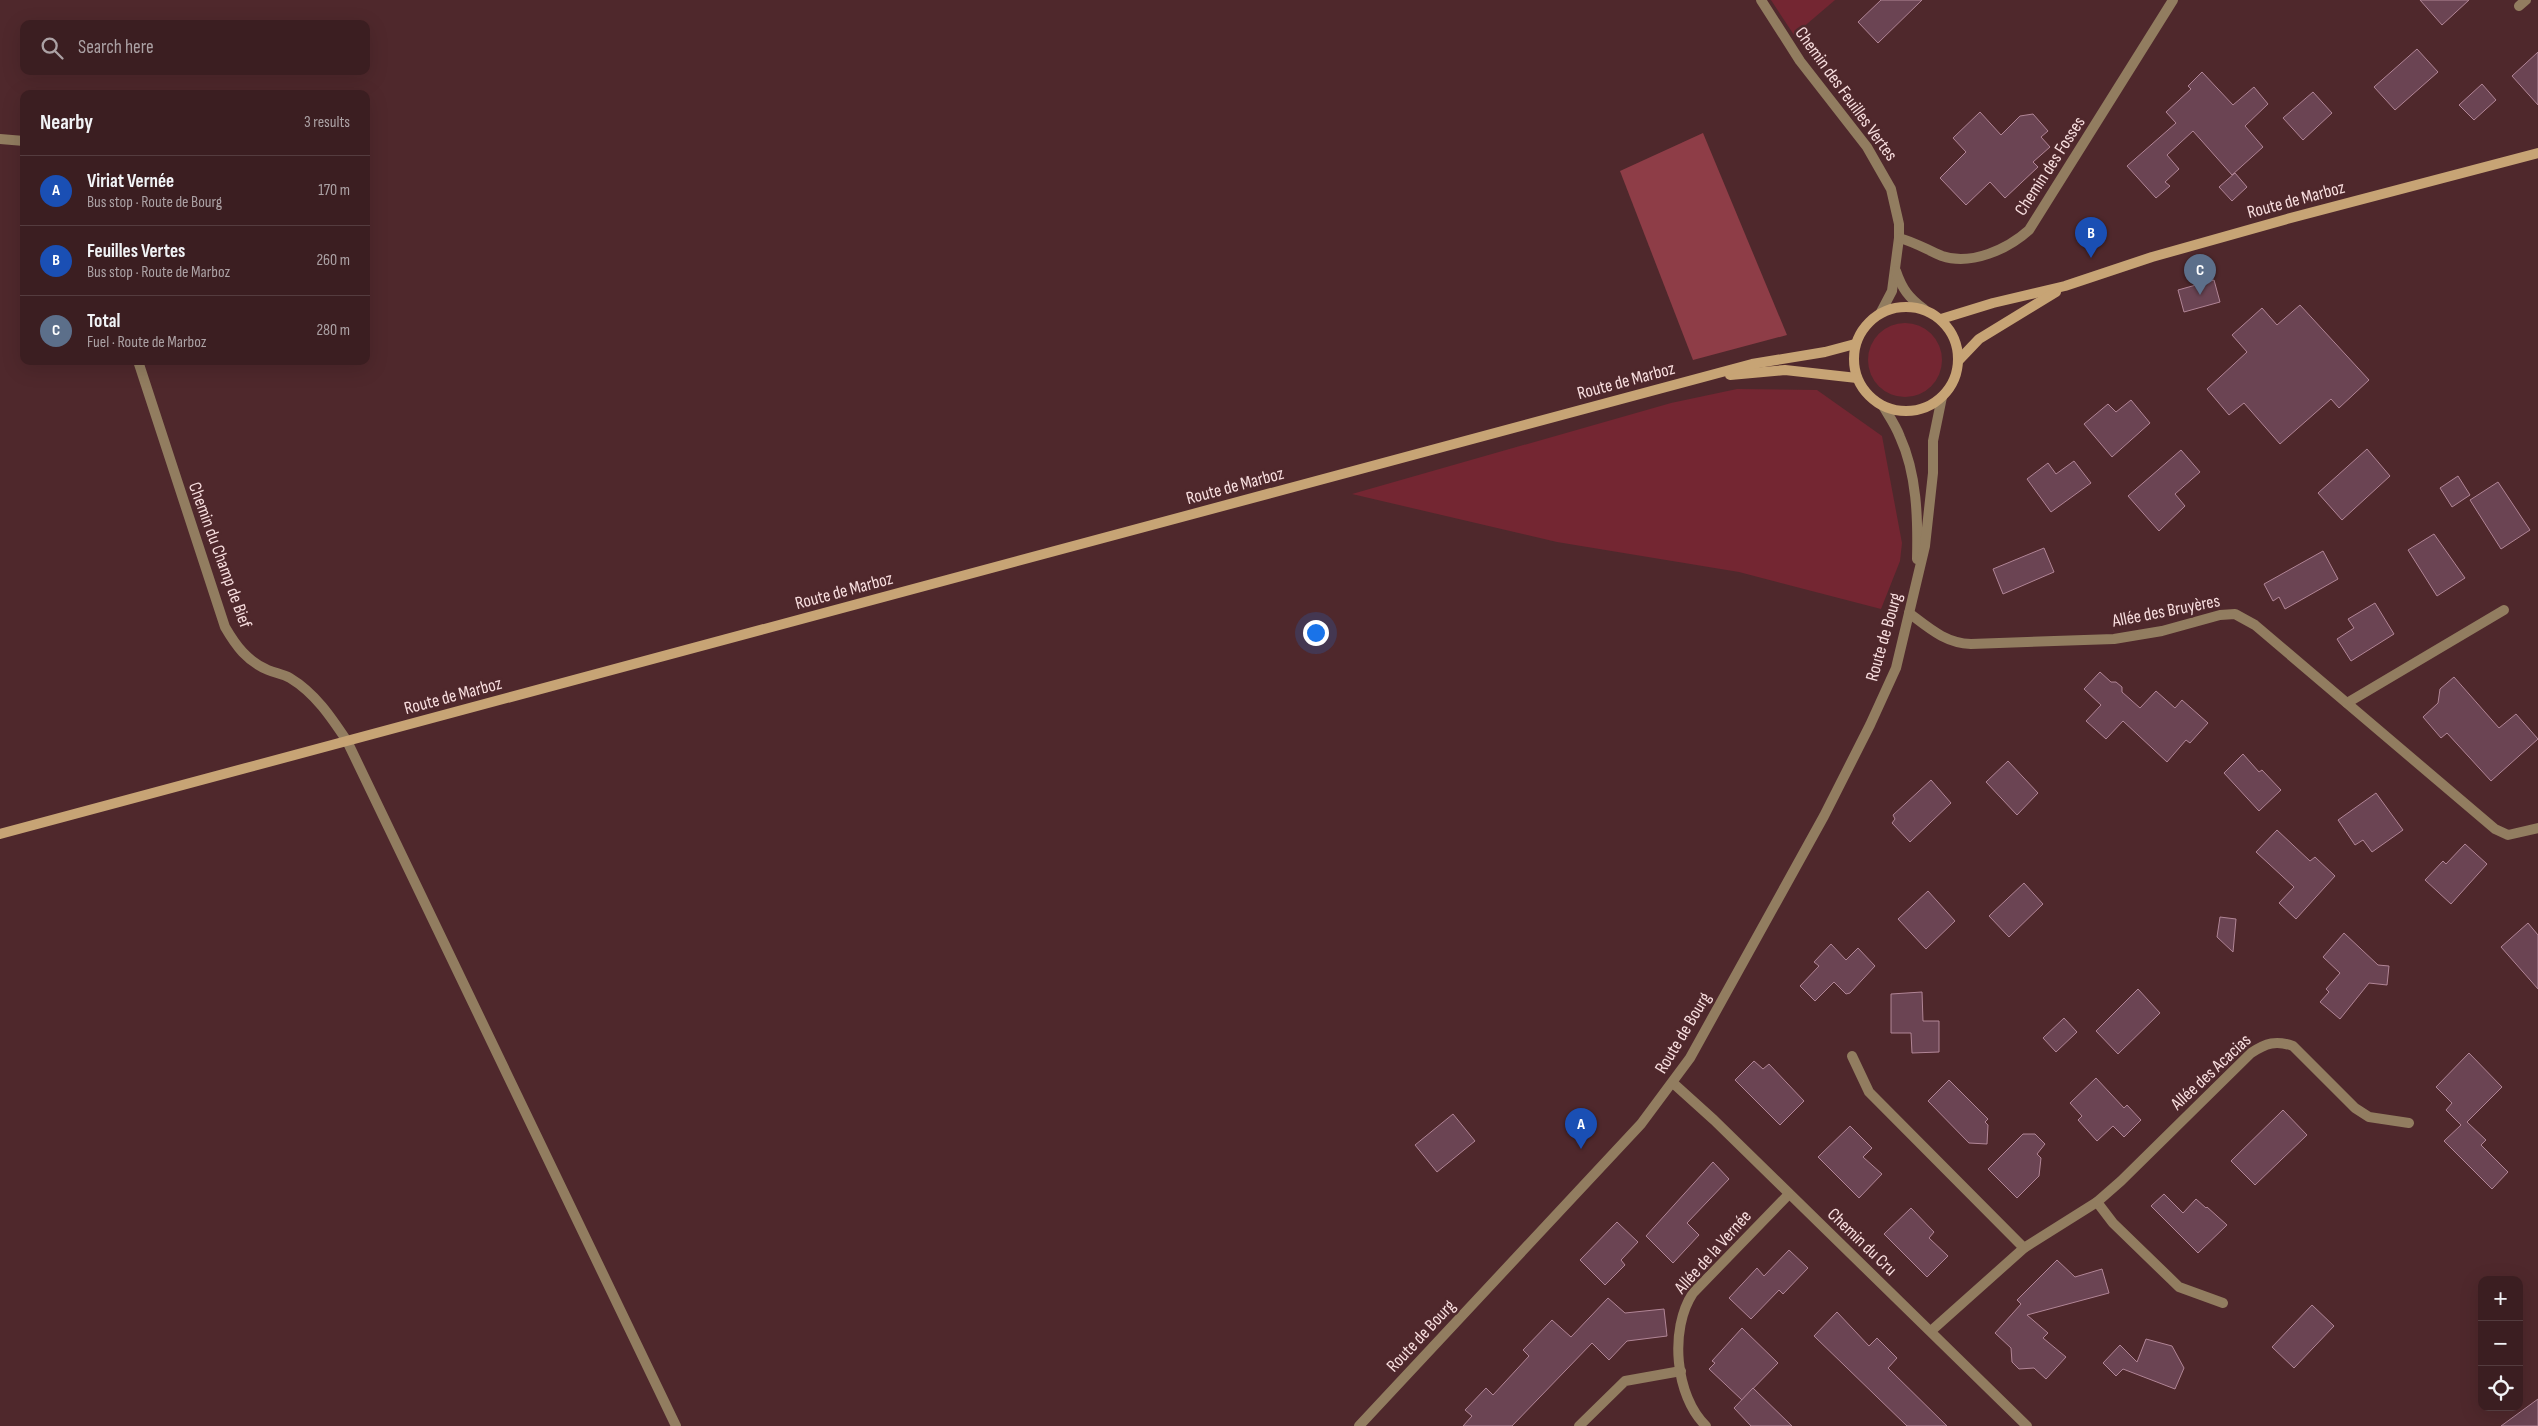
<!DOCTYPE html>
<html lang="en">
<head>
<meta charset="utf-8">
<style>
	:root { --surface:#3b1e21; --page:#42272a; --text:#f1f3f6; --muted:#aca2a5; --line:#543c3f; --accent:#52cdcc }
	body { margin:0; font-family:"Sofia Sans Condensed",sans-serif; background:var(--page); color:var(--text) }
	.controls { position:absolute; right:15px; bottom:15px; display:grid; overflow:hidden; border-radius:10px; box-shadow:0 5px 20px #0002 }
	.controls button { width:45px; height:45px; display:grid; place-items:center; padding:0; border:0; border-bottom:1px solid var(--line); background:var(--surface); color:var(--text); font:25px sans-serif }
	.you { position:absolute; left:1315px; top:632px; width:18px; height:18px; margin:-12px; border:4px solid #fff; border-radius:50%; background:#1a73e8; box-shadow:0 0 0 8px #1a73e833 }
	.badge { display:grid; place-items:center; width:32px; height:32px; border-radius:50%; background:var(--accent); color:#fff; font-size:16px; font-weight:700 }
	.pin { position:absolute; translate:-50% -41px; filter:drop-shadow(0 1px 2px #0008) }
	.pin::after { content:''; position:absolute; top:26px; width:18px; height:15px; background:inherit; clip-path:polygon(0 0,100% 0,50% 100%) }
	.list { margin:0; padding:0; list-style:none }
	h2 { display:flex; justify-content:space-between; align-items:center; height:65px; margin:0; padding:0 20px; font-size:21px }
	h2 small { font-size:16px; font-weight:400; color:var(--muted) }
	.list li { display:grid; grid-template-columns:32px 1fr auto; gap:15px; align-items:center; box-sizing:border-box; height:70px; padding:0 20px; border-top:1px solid var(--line) }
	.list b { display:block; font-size:19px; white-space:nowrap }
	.list p { margin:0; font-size:16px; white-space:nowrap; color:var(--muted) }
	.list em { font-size:16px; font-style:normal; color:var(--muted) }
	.icon { flex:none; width:28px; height:28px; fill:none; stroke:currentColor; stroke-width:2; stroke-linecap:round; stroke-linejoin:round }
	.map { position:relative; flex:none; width:2538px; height:1426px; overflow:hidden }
	.search { position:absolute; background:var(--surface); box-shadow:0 5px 20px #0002; left:20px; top:20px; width:350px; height:55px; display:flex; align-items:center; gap:12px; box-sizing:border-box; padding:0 18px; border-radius:10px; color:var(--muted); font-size:19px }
	.panel { position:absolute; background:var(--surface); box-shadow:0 5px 20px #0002; left:20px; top:90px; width:350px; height:275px; border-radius:10px }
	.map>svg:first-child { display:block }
	.green { fill:#742632 }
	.forest { fill:#8e3d47 }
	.building { fill:#6b4453; stroke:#b18596 }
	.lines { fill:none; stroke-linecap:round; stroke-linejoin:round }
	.minor { stroke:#927d60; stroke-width:10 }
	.tertiary { stroke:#927d60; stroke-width:10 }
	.secondary { stroke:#c7a475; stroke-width:10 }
	.labels { text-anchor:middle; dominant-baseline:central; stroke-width:5; stroke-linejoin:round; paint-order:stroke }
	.street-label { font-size:18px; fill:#f8dedf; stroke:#4f282c }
</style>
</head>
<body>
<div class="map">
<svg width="2538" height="1426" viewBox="0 0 2538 1426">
	<rect width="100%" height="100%" fill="#4f282c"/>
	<g class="green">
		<path d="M 1771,0 L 1835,0 L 1794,35 Z"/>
		<circle cx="1905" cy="360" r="37"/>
		<path d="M 1737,389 L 1817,390 L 1882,436 L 1902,543 L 1900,561 L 1881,609 L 1739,572 L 1557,542 L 1352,494 L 1671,403 Z"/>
	</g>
	<path class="forest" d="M 1703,133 L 1787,335 L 1693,360 L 1620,171 Z"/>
	<g class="building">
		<path d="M 1881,0 L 1922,0 L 1878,43 L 1858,22 Z"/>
		<path d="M 2420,0 L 2469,0 L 2442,25 Z"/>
		<path d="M 2417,49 L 2438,72 L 2395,110 L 2374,87 Z"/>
		<path d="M 2538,52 L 2538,105 L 2512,76 Z"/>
		<path d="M 2202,72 L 2233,105 L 2254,87 L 2268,104 L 2245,126 L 2263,147 L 2232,175 L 2193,131 L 2167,155 L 2179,169 L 2165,182 L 2170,186 L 2156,198 L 2127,166 L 2176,123 L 2166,112 L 2191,89 L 2188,86 Z"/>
		<path d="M 2482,84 L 2496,100 L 2474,120 L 2459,105 Z"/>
		<path d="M 2313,92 L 2332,113 L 2303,140 L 2283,118 Z"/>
		<path d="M 1980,112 L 2001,135 L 2020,116 L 2033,114 L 2048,131 L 2041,137 L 2050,147 L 2033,162 L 2038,167 L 2005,198 L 1990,182 L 1966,205 L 1940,178 L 1966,152 L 1953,138 Z"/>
		<path d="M 2235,173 L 2247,187 L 2232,201 L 2219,187 Z"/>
		<path d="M 2214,280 L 2220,302 L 2184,312 L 2178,290 Z"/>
		<path d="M 2300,305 L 2369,380 L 2339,408 L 2331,399 L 2280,444 L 2244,403 L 2229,415 L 2207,389 L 2247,352 L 2232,335 L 2262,308 L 2277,325 Z"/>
		<path d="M 2131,400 L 2150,423 L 2112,457 L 2084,424 L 2108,404 L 2116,412 Z"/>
		<path d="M 2367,449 L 2390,476 L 2342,520 L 2318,493 Z"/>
		<path d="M 2181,450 L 2200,472 L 2175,494 L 2185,506 L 2159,531 L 2128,496 Z"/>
		<path d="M 2074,461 L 2091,483 L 2051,512 L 2027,479 L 2048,463 L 2056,474 Z"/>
		<path d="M 2458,476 L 2470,495 L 2452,507 L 2440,488 Z"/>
		<path d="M 2498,482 L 2530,530 L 2501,549 L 2470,500 Z"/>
		<path d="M 2434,534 L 2465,578 L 2437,596 L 2408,550 Z"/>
		<path d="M 2044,548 L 2054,572 L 2003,594 L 1993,569 Z"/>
		<path d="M 2323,551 L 2338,579 L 2285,609 L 2279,597 L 2273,601 L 2264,584 Z"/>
		<path d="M 2375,603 L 2394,634 L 2351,661 L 2337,639 L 2354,628 L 2348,619 Z"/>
		<path d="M 2100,672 L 2111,682 L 2116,682 L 2122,687 L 2122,692 L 2140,708 L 2156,691 L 2175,708 L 2182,700 L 2208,723 L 2190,743 L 2186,740 L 2167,762 L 2123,721 L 2106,739 L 2086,721 L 2101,705 L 2084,689 Z"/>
		<path d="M 2454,677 L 2499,728 L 2516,714 L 2538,739 L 2491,781 L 2447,733 L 2441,738 L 2423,717 L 2438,703 L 2440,689 Z"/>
		<path d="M 2243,754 L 2259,772 L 2262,770 L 2281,790 L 2259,811 L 2224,773 Z"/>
		<path d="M 2008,761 L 2038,793 L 2017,815 L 1986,782 Z"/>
		<path d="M 1931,780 L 1951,803 L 1910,842 L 1892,823 L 1895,819 L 1893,815 Z"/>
		<path d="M 2376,793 L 2403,830 L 2372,852 L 2363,840 L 2355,845 L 2338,820 Z"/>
		<path d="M 2277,830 L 2310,861 L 2315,857 L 2335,876 L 2296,919 L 2279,903 L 2294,887 L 2256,852 Z"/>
		<path d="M 2465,844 L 2487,864 L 2451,904 L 2425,880 L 2443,861 L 2446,864 Z"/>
		<path d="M 2024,883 L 2043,904 L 2009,937 L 1989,916 Z"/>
		<path d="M 1928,891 L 1955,921 L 1926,949 L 1898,919 Z"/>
		<path d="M 2220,917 L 2236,919 L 2233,952 L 2217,937 Z"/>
		<path d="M 2528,923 L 2538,935 L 2538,989 L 2501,947 Z"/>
		<path d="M 2344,933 L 2378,965 L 2389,966 L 2387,985 L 2369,983 L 2340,1019 L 2320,1002 L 2329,992 L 2326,989 L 2340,973 L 2323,957 Z"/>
		<path d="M 1831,944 L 1846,960 L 1858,948 L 1875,966 L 1850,993 L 1846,994 L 1834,982 L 1815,1001 L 1800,986 L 1819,966 L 1814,962 Z"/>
		<path d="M 2138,989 L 2160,1013 L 2118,1054 L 2096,1031 Z"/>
		<path d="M 1922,992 L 1923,1021 L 1939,1021 L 1939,1052 L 1912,1053 L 1911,1033 L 1891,1033 L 1891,994 Z"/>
		<path d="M 2064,1018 L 2077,1032 L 2056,1052 L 2043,1038 Z"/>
		<path d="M 2469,1053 L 2502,1087 L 2467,1122 L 2486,1140 L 2481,1145 L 2508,1172 L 2492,1189 L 2444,1141 L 2461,1125 L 2446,1110 L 2452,1103 L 2436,1087 Z"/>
		<path d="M 1754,1061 L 1763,1069 L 1769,1064 L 1804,1101 L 1780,1125 L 1735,1080 Z"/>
		<path d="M 2096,1078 L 2124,1108 L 2127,1105 L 2141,1120 L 2124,1137 L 2113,1126 L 2097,1141 L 2078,1120 L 2082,1116 L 2070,1103 Z"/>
		<path d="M 1949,1080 L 1988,1119 L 1985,1122 L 1988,1125 L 1987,1144 L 1969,1143 L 1928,1101 Z"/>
		<path d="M 2283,1110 L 2307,1135 L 2255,1185 L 2231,1161 Z"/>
		<path d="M 1453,1114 L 1475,1141 L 1437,1172 L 1415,1145 Z"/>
		<path d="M 1850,1126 L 1872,1148 L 1863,1157 L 1882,1174 L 1859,1198 L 1818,1157 Z"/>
		<path d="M 2023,1134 L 2035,1134 L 2045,1144 L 2037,1154 L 2041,1158 L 2039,1176 L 2017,1198 L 1988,1169 Z"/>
		<path d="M 1713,1162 L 1729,1179 L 1687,1223 L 1699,1235 L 1673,1263 L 1646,1236 Z"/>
		<path d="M 2164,1194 L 2183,1213 L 2196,1199 L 2206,1208 L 2207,1207 L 2227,1225 L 2198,1253 L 2151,1206 Z"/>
		<path d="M 1911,1208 L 1934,1232 L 1929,1238 L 1948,1256 L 1927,1277 L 1884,1234 Z"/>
		<path d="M 1617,1222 L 1638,1242 L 1621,1260 L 1625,1265 L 1605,1285 L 1580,1260 Z"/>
		<path d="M 1789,1250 L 1808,1268 L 1783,1294 L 1779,1290 L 1751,1319 L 1729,1298 L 1757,1268 L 1764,1276 Z"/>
		<path d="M 2057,1260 L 2075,1277 L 2102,1269 L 2109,1293 L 2027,1315 L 2048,1333 L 2043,1338 L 2066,1357 L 2046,1379 L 2034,1368 L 2019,1369 L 2012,1362 L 2011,1348 L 1995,1333 L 2021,1304 L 2017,1300 Z"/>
		<path d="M 1608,1298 L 1625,1313 L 1664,1309 L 1667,1336 L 1627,1341 L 1609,1360 L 1592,1343 L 1512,1426 L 1463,1426 L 1472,1416 L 1465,1410 L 1486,1388 L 1493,1395 L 1529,1356 L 1523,1350 L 1552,1320 L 1571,1337 Z"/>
		<path d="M 2312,1305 L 2334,1326 L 2294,1368 L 2272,1347 Z"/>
		<path d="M 1837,1312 L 1869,1346 L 1877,1338 L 1897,1358 L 1888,1368 L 1947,1426 L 1907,1426 L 1814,1336 Z"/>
		<path d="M 1742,1328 L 1778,1363 L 1742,1400 L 1709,1369 L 1715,1363 L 1712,1361 Z"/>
		<path d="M 2146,1339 L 2172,1346 L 2184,1368 L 2175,1389 L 2123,1369 L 2116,1376 L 2103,1363 L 2120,1345 L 2137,1362 Z"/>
		<path d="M 1753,1388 L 1792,1426 L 1751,1426 L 1734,1408 Z"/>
		<path d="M 2538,1399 L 2538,1426 L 2501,1426 Z"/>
	</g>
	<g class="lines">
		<g class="minor">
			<path d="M 1761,0 L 1800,61 L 1867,147 L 1891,189 L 1899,224 L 1899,238 L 1892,291 L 1881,312"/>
			<path d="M 2519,6 L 2526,0"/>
			<path d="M 0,139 L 24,141"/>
			<path d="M 1899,238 C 1915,242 1927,250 1942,256 C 1971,266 2008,249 2029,230 L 2173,0"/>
			<path d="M 1896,271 C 1902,289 1909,298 1924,309"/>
			<path d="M 138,361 L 225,627 C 236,646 247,661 268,670 C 275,673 283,674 290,678 C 315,693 331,717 347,741 L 676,1426"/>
			<path d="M 1909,613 C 1929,628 1945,643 1971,644 L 2114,639 L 2162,631 L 2220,615 L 2235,614 L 2255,625 L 2495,829 L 2508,835 L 2538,828"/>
			<path d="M 2347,703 L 2504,610"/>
			<path d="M 1852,1056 L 1869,1092 L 2024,1248"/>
			<path d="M 1673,1083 L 1714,1120 L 2027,1426"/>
			<path d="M 2097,1202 L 2113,1223 L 2179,1287 L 2223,1303"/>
			<path d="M 1931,1331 L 2024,1248 L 2097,1202 L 2121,1181 L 2251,1053 C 2266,1043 2276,1040 2293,1046 L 2355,1108 L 2369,1117 L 2409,1123"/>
			<path d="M 1579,1426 L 1625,1381 L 1681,1371"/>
			<path d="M 1706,1426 C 1675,1396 1669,1329 1693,1293 L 1789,1194"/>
		</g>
		<g class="tertiary">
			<path d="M 1883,406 C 1889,416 1896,426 1900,437 C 1917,474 1918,519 1917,559"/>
			<path d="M 1359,1426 L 1641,1124 L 1690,1058 L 1824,816 L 1870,725 L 1896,668 L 1925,546 L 1933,473 L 1933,441 L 1942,397"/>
		</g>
		<g class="secondary">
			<circle cx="1906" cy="359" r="52"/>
			<path d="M 1941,319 L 1993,303 L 2065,286 L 2152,257 L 2287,219 L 2538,153"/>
			<path d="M 1959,360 L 1979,339 L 2056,292"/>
			<path d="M 1730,375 L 1785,370 L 1857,378"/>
			<path d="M 0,834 L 1752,364 L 1825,352 L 1855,344"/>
		</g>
	</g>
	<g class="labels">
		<g class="street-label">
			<text transform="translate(1846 94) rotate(54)">Chemin des Feuilles Vertes</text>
			<text transform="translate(2050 166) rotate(-57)">Chemin des Fosses</text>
			<text transform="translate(2296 200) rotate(-15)">Route de Marboz</text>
			<text transform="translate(1626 381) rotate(-15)">Route de Marboz</text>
			<text transform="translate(1235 486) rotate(-15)">Route de Marboz</text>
			<text transform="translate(220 555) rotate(70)">Chemin du Champ de Bief</text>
			<text transform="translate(844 591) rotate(-15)">Route de Marboz</text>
			<text transform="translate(2166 611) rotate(-11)">Allée des Bruyères</text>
			<text transform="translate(1884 637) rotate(-74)">Route de Bourg</text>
			<text transform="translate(453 696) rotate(-15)">Route de Marboz</text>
			<text transform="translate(1683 1033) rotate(-59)">Route de Bourg</text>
			<text transform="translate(2211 1072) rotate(-43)">Allée des Acacias</text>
			<text transform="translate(1862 1242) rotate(44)">Chemin du Cru</text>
			<text transform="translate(1713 1252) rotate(-48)">Allée de la Vernée</text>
			<text transform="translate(1421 1336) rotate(-47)">Route de Bourg</text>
		</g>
	</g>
</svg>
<div class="controls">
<button>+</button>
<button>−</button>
<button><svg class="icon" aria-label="locate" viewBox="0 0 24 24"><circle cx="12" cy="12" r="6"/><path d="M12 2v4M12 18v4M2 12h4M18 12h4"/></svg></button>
</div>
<div class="you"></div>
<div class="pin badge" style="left:1581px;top:1149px;background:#1a4fb4">A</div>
<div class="pin badge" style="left:2091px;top:258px;background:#1a4fb4">B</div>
<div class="pin badge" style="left:2200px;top:295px;background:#5c6f8a">C</div>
<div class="search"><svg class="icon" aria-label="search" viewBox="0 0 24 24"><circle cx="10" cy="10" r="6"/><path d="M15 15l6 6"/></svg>Search here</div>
<section class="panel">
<h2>Nearby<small>3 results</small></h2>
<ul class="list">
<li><span class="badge" style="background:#1a4fb4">A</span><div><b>Viriat Vernée</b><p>Bus stop · Route de Bourg</p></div><em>170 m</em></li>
<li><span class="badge" style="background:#1a4fb4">B</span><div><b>Feuilles Vertes</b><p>Bus stop · Route de Marboz</p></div><em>260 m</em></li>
<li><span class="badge" style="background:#5c6f8a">C</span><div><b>Total</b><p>Fuel · Route de Marboz</p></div><em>280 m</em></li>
</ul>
</section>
</div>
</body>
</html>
